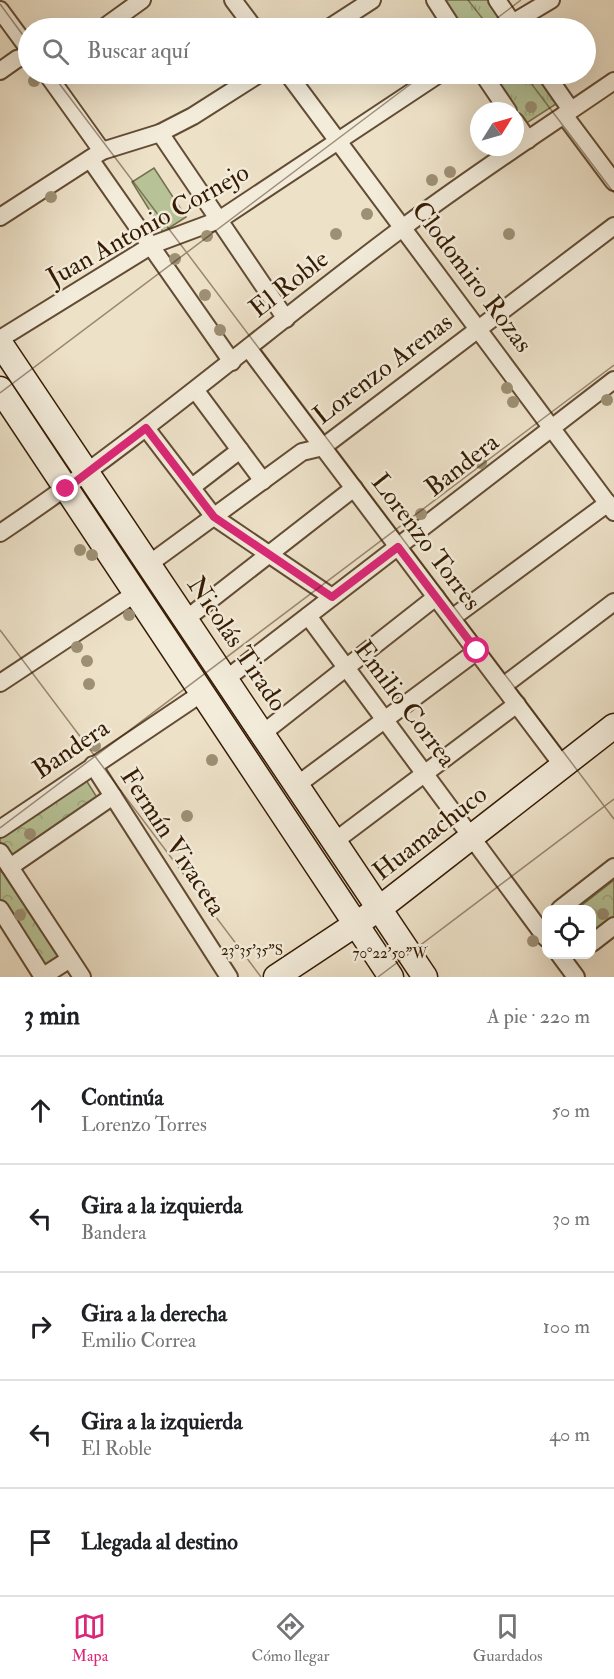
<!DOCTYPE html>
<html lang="es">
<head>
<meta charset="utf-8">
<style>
	:root { --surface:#fff; --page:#f6f6f6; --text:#202124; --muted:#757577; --line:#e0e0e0; --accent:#db2777 }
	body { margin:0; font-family:"IM FELL Double Pica",serif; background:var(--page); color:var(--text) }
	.controls { position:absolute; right:18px; bottom:18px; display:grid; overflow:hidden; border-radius:12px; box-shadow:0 6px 24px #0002 }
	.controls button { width:54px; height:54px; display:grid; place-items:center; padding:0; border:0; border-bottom:2px solid var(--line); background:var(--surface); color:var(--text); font:30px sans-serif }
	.compass { position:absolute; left:470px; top:102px; width:54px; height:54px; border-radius:50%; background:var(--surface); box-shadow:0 6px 24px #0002; rotate:53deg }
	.stop { position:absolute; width:18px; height:18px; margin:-14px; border:4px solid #db2777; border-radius:50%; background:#fff }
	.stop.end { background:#db2777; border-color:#fff; box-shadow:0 2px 6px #0008 }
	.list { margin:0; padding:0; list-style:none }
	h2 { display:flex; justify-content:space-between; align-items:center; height:78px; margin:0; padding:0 24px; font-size:26px }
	h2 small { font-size:20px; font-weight:400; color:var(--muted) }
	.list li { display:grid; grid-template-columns:39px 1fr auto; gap:18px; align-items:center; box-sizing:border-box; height:108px; padding:0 24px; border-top:2px solid var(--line) }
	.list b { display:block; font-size:22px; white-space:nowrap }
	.list p { margin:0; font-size:20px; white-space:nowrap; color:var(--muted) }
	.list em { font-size:20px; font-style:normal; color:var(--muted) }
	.icon { flex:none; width:33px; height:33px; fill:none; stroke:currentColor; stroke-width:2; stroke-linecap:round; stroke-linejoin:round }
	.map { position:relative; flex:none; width:614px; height:977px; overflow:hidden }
	.search { position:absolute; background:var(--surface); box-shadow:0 6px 24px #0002; left:18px; right:18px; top:18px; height:66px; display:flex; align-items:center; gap:15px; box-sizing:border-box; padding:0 21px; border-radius:33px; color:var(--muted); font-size:22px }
	.sheet { height:618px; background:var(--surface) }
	nav { display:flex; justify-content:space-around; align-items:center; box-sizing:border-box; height:84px; border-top:2px solid var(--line); background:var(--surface); font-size:16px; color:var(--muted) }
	nav a { display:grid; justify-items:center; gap:3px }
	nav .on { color:var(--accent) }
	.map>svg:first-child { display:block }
	.grass { fill:url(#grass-tufts); stroke:#766f4d; stroke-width:1.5 }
	.park { fill:url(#park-crowns); stroke:#766f4d; stroke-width:1.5 }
	.garden { fill:#b7c397; stroke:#766f4d; stroke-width:1.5 }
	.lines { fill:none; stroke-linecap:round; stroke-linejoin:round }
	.street-casing { stroke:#634c34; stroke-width:20 }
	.secondary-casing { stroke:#351b03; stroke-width:27 }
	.street { stroke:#f3ecdb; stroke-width:16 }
	.secondary { stroke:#f3ecdb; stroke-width:24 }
	.tree { fill:#9d9074 }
	.route { stroke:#db2777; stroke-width:8 }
	.ticks { fill:none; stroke:#351b03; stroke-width:1.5; stroke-opacity:0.45 }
	.labels { text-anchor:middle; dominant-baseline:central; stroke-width:5; stroke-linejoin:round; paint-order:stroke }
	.street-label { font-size:26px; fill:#351b03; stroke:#f3ecdb }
	.ticks-label { font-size:15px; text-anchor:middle; fill:#351b03; stroke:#f3ecdb; stroke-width:5; stroke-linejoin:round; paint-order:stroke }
</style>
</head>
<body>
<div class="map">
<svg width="614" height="977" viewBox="0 0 614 977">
	<defs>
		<pattern id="grass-tufts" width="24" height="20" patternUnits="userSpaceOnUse" patternTransform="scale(1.5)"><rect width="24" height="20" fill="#b7c397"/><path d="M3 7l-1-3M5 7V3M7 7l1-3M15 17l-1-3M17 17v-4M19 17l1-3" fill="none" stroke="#9ea780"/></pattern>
		<pattern id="park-crowns" width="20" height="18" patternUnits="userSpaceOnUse" patternTransform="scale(1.5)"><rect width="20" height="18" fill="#b7c397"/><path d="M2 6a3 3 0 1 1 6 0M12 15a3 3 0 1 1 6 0" fill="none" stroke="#9ea780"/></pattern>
	</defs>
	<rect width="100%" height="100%" fill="#ede1c8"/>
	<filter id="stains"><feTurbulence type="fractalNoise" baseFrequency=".00333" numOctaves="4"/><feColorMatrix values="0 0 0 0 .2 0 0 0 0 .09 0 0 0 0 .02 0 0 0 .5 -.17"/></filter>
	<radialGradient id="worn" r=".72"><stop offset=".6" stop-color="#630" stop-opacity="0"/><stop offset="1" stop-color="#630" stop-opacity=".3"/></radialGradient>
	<g class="grass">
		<path d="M 443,0 L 488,0 L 503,22 L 493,28 L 462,28 Z"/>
		<path d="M 492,74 L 536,74 L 556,104 L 525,124 Z"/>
	</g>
	<g class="park">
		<path d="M 86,780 L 98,799 L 9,859 L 0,845 L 0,838 Z"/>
		<path d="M 0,869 L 58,955 L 58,963 L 47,970 L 0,906 Z"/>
		<path d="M 614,880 L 614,921 L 592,939 L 592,909 L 577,909 Z"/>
	</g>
	<path class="garden" d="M 154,168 L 186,217 L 163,232 L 132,182 Z"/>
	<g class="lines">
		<defs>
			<g id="street">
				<path d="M 233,0 L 254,28"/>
				<path d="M 435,0 L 453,28"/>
				<path d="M 497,0 L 516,28"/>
				<path d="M 0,10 L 28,48"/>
				<path d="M 103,28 L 142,0"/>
				<path d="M 329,28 L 372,0"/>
				<path d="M 504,28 L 551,0"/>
				<path d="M 0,71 L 17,59 L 28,56"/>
				<path d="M 47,74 L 102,151"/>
				<path d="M 288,74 L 614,512"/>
				<path d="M 483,74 L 508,111"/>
				<path d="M 546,74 L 571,110"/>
				<path d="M 564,115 L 614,182"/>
				<path d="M 515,121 L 528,140"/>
				<path d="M 160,133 L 286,319"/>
				<path d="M 90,159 L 232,362"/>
				<path d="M 0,217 L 102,151 L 160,133 L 193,116 L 259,74"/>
				<path d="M 0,339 L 152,245 L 219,220 L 439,74"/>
				<path d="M 249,349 L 563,766"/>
				<path d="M 196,391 L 263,481"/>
				<path d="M 146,428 L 214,517 L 332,597"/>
				<path d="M 192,487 L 240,450"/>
				<path d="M 0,533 C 141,439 269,327 405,226 C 473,175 544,129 614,81"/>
				<path d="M 149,564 L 302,452 L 323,447 L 614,226"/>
				<path d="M 308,616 L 546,938"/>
				<path d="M 452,618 L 608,503"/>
				<path d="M 186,619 L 354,488"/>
				<path d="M 226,679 L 614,380"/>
				<path d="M 0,683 L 136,593"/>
				<path d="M 503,686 L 614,602"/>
				<path d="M 263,733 L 436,597"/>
				<path d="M 93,765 L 229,977"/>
				<path d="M 297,785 L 477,651"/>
				<path d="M 0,829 L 202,693"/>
				<path d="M 335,841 L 517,704"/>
				<path d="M 0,852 L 82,977"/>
				<path d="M 10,867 L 113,796"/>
				<path d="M 0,909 L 43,977"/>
				<path d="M 560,909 L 614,867"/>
				<path d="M 592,943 L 614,926"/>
				<path d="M 559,954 L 576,977"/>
				<path d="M 42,977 L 70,959"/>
			</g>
			<g id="secondary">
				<path d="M 0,343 L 425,977"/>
				<path d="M 0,389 L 391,977"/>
				<path d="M 276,977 L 380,908 L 614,726"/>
			</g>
		</defs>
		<use href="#street" class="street-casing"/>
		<use href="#secondary" class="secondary-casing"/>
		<use href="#street" class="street"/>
		<use href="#secondary" class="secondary"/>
	</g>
	<g class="tree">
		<circle cx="34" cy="81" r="6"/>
		<circle cx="531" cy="107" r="6"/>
		<circle cx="450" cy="172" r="6"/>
		<circle cx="432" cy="180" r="6"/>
		<circle cx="51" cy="197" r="6"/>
		<circle cx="367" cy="214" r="6"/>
		<circle cx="336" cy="234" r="6"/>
		<circle cx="509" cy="234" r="6"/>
		<circle cx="207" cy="236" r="6"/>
		<circle cx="175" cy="259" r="6"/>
		<circle cx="205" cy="295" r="6"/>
		<circle cx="256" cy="303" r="6"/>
		<circle cx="220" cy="330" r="6"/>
		<circle cx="507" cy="388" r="6"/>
		<circle cx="607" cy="400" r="6"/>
		<circle cx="513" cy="402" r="6"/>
		<circle cx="481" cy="463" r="6"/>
		<circle cx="421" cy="514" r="6"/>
		<circle cx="80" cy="550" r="6"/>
		<circle cx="92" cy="555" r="6"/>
		<circle cx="129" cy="615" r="6"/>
		<circle cx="77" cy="647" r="6"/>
		<circle cx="87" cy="661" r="6"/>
		<circle cx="89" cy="684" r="6"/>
		<circle cx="95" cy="746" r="6"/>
		<circle cx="212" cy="760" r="6"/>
		<circle cx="187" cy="816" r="6"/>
		<circle cx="30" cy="834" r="6"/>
		<circle cx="603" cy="914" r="6"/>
		<circle cx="20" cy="915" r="6"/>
		<circle cx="533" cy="941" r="6"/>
	</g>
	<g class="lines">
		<path class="route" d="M 66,489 L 146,428 L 214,517 L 332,597 L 398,547 L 477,651"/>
	</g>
	<path class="ticks" d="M 468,0 L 490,28M 0,4 L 28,42M 484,28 L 521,0M 52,74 L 614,819M 524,74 L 614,193M 0,393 L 424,74M 0,630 L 261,977M 0,828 L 614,365M 378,977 L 614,799"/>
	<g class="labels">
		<g class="street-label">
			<text transform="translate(148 225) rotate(-29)">Juan Antonio Cornejo</text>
			<text transform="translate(472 277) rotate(53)">Clodomiro Rozas</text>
			<text transform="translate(289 284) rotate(-38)">El Roble</text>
			<text transform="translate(383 369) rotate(-37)">Lorenzo Arenas</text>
			<text transform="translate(462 465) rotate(-38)">Bandera</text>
			<text transform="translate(426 542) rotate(53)">Lorenzo Torres</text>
			<text transform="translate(237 644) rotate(56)">Nicolás Tirado</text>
			<text transform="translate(405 704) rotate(53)">Emilio Correa</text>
			<text transform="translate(71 749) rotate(-34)">Bandera</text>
			<text transform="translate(430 833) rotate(-38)">Huamachuco</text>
			<text transform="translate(173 842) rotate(57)">Fermín Vivaceta</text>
		</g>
	</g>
	<g class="ticks-label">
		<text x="252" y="955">23°35'35"S</text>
		<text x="390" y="958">70°22'50"W</text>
	</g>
	<rect width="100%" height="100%" filter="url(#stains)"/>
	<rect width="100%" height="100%" fill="url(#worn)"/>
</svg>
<div class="controls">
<button><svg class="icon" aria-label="locate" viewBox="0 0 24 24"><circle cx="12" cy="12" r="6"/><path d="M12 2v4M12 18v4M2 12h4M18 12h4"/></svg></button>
</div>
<svg class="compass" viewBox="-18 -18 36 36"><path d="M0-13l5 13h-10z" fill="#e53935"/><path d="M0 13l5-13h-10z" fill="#757577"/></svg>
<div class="stop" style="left:477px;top:651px"></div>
<div class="stop end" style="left:66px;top:489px"></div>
<div class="search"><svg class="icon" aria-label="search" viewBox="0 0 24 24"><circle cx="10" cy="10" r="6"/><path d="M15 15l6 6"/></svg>Buscar aquí</div>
</div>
<section class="sheet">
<h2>3 min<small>A pie · 220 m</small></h2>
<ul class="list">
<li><svg class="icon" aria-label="ahead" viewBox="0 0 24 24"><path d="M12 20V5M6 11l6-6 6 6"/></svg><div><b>Continúa</b><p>Lorenzo Torres</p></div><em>50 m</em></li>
<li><svg class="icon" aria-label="left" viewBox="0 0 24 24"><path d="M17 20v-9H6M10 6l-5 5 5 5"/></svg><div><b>Gira a la izquierda</b><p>Bandera</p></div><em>30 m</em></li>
<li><svg class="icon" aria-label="right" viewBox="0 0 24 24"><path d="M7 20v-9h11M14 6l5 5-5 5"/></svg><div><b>Gira a la derecha</b><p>Emilio Correa</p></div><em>100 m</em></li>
<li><svg class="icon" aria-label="left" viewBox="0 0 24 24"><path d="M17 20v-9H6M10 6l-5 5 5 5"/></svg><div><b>Gira a la izquierda</b><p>El Roble</p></div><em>40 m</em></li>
<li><svg class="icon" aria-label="arrive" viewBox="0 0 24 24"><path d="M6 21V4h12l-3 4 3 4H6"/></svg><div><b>Llegada al destino</b></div></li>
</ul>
</section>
<nav>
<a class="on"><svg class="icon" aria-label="map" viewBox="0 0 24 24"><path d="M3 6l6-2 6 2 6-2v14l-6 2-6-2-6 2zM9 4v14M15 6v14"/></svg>Mapa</a>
<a><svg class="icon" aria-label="directions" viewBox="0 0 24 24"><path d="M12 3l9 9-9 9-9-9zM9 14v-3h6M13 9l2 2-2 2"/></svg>Cómo llegar</a>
<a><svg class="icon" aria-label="saved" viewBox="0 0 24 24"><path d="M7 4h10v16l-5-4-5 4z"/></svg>Guardados</a>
</nav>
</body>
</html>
